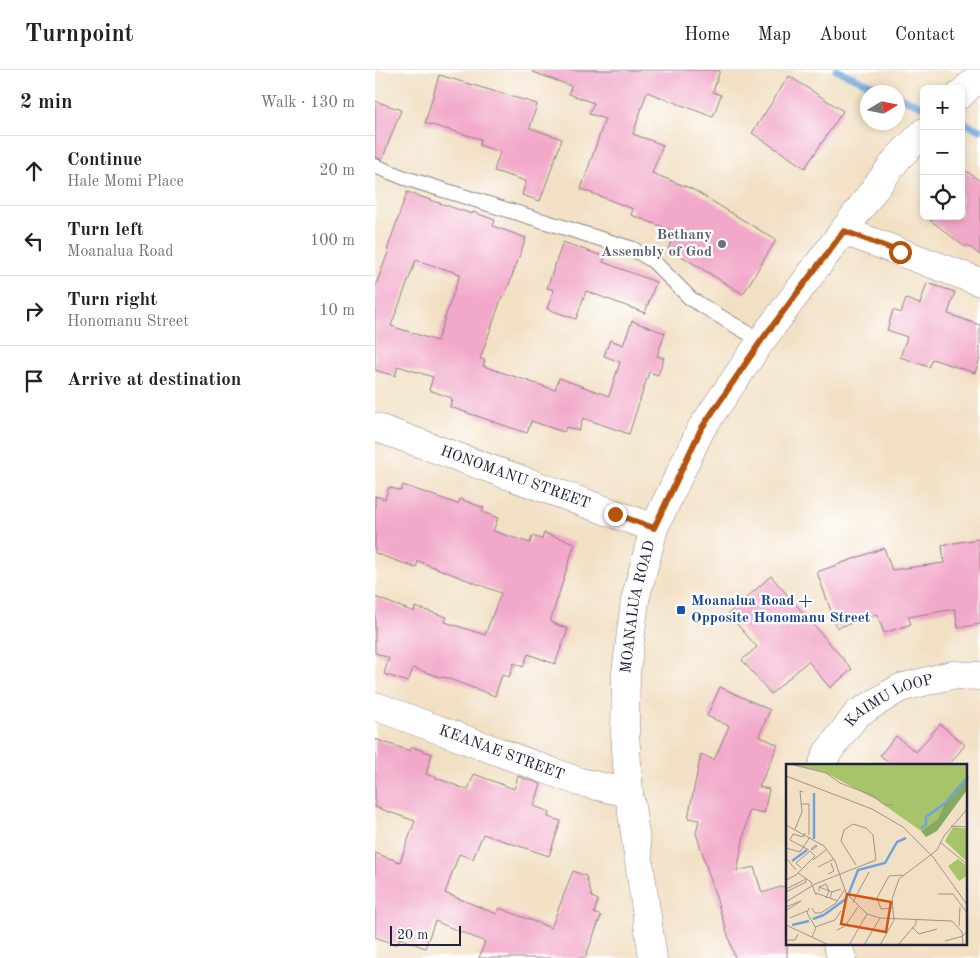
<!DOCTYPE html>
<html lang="en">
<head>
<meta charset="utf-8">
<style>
	:root { --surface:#fff; --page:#f2f2f2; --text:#222; --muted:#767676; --line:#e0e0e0 }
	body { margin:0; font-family:"Old Standard TT",serif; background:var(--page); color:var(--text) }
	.controls { position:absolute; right:15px; top:15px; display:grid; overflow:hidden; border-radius:8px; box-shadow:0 2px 8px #0003 }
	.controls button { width:45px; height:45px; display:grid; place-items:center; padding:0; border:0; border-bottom:1px solid var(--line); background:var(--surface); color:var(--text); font:25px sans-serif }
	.compass { position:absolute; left:485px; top:15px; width:45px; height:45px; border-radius:50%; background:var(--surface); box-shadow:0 2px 8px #0003; rotate:80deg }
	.scale { position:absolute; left:15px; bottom:12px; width:71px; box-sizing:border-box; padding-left:5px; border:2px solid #22223b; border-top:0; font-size:14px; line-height:18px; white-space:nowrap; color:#22223b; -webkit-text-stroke:4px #fff; paint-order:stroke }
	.stop { position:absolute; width:15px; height:15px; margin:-11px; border:4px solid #b45309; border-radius:50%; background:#fff }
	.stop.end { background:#b45309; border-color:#fff; box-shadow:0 1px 5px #0008 }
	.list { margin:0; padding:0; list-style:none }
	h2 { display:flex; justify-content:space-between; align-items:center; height:65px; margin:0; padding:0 20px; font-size:21px }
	h2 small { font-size:16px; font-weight:400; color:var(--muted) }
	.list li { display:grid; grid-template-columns:32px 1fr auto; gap:15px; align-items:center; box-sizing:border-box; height:70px; padding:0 20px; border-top:1px solid var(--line) }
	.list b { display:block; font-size:19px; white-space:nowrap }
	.list p { margin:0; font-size:16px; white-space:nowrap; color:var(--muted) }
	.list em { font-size:16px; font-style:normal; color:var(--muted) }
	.icon { flex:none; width:28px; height:28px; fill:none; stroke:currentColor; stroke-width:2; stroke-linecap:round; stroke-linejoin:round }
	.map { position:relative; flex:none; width:605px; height:888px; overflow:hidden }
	header { display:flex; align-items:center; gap:30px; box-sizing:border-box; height:70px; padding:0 25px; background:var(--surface); border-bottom:1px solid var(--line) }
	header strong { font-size:24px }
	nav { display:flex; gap:28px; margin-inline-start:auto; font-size:18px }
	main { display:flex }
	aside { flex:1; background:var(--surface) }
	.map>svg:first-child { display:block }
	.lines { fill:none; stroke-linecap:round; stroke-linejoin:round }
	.stream { stroke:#70a3dc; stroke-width:7 }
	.building { fill:#f2a9c9; fill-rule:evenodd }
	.service-casing { stroke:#8a8180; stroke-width:16 }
	.minor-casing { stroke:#8a8180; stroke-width:29 }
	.tertiary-casing { stroke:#8a8180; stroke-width:29 }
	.secondary-casing { stroke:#8a8180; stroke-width:29 }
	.service { stroke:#fff; stroke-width:14 }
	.minor { stroke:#fff; stroke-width:28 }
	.tertiary { stroke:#fff; stroke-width:28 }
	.secondary { stroke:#fff; stroke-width:28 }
	.route { stroke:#b45309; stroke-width:6 }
	.worship-dot { fill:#6b7280; stroke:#fff; stroke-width:2 }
	.transit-dot { fill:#1a4fb4; stroke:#fff; stroke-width:2 }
	.labels { text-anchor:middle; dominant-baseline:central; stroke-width:4.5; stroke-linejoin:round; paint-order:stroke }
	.worship-label { font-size:15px; font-weight:bold; fill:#5b616d; stroke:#fff; text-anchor:end }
	.street-label { font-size:15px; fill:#22223b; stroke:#fff }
	.transit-label { font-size:15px; font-weight:bold; fill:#164399; stroke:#fff; text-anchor:start }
	.inset-river { fill:none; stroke:#70a3dc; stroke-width:2.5 }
	.inset-road { fill:none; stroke:#9f948d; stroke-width:1 }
	.view { fill:#d45411; fill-opacity:0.15; stroke:#d45411; stroke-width:2.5 }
	.inset-edge { fill:none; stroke:#22223b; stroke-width:2.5 }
</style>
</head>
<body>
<header>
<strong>Turnpoint</strong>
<nav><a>Home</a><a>Map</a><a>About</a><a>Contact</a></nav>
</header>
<main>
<aside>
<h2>2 min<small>Walk · 130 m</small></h2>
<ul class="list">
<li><svg class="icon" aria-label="ahead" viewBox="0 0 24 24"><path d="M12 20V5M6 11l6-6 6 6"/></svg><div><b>Continue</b><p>Hale Momi Place</p></div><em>20 m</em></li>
<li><svg class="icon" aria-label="left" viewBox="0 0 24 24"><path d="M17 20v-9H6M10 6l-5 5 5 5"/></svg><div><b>Turn left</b><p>Moanalua Road</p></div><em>100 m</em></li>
<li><svg class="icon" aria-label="right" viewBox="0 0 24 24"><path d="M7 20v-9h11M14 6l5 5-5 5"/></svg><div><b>Turn right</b><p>Honomanu Street</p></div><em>10 m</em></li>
<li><svg class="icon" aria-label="arrive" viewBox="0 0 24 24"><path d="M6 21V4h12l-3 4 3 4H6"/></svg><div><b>Arrive at destination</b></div></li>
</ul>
</aside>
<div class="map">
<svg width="605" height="888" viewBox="0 0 605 888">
	<rect width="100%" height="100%" fill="#fff"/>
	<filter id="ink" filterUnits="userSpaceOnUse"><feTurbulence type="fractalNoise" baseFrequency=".02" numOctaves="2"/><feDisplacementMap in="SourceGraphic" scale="10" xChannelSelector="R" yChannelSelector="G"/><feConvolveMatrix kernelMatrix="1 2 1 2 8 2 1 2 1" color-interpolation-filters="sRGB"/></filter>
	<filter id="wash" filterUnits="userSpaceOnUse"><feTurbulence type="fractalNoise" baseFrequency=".0096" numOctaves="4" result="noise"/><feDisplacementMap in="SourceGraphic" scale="20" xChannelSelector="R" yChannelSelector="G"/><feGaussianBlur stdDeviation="1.12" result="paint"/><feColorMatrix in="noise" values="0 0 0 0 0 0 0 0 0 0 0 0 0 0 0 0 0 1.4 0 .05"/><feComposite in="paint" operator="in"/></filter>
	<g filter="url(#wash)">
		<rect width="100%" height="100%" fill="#f2e0c4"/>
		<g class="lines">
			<g class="stream">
				<path d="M 461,0 L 513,22"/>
				<path d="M 522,26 L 549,37"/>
				<path d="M 586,52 L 605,60"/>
			</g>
		</g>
		<g id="blocks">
			<g class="building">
				<path d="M 158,0 L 345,0 L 338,22 L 346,25 L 338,47 L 272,22 L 258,64 L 288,75 L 277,103 L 317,119 L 401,170 L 368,224 L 293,178 L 302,162 L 256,145 L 258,139 L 206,119 L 230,49 L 214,44 L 219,33 L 194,24 L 196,16 L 158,2 Z"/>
				<path d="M 64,5 L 162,34 L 155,58 L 187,69 L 165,131 L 147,125 L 151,111 L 119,101 L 125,82 L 104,75 L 106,69 L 50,53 Z"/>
				<path d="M 414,6 L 468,41 L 430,98 L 377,63 Z"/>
				<path d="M 0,31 L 26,40 L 7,90 L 0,87 Z"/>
				<path d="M 586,97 L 605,111 L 605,185 L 592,175 L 590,177 L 550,146 L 586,146 Z"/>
				<path d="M 32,122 L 97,144 L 98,142 L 120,150 L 118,156 L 151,168 L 129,228 L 127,227 L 105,289 L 110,290 L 108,296 L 180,320 L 184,308 L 234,326 L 245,292 L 229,286 L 235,270 L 248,275 L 257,251 L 290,263 L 282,286 L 289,288 L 283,305 L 274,302 L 254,364 L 208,348 L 204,361 L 191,357 L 189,362 L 156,351 L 152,363 L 75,337 L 77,328 L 54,320 L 58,307 L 23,296 L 20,306 L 0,300 L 0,217 L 14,180 L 12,180 ZM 41,190 L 85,204 L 62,271 L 16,256 Z"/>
				<path d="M 188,172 L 230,187 L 228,192 L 281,212 L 270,243 L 211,221 L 201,249 L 172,239 L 179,220 L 172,218 Z"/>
				<path d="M 552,213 L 580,222 L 573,244 L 605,255 L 605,288 L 600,303 L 557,289 L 554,297 L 525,287 L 532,267 L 512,260 L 518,240 L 526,243 L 531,229 L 545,234 Z"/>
				<path d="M 28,415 L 83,434 L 85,429 L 109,438 L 107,442 L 123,448 L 118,461 L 155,473 L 157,466 L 167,469 L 169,463 L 200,473 L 175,552 L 193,559 L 180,594 L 153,584 L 148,597 L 139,593 L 134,607 L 127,605 L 120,626 L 69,607 L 68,608 L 38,598 L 33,612 L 9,604 L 14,588 L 0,583 L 0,527 L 39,542 L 40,537 L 72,547 L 70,552 L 110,565 L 126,523 L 43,491 L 41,498 L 0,483 L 0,426 L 10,429 L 14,417 L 26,421 Z"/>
				<path d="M 603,469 L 605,481 L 605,554 L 583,558 L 580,539 L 533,547 L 536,554 L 509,563 L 502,544 L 462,558 L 442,502 L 509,478 L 517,500 L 569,493 L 567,475 Z"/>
				<path d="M 396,506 L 477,599 L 455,618 L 433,591 L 396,624 L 367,590 L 382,577 L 353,544 Z"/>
				<path d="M 345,617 L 395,640 L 384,666 L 403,675 L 384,717 L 394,719 L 389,743 L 374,740 L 362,801 L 379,797 L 387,823 L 412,815 L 412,888 L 360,888 L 321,763 L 324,750 L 313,748 L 326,684 L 339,690 L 354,656 L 332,646 Z"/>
				<path d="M 565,654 L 590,675 L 573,696 L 517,696 L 505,685 L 521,666 L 541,682 Z"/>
				<path d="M 0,669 L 35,681 L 37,677 L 57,684 L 51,704 L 93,720 L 99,704 L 139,719 L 143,706 L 166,714 L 159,736 L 175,742 L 173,747 L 186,751 L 174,786 L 108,764 L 98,789 L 84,784 L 70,823 L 122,844 L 124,838 L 176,858 L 198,801 L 211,806 L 217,827 L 223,830 L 219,843 L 226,846 L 210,888 L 104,888 L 110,872 L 60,851 L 50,878 L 25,868 L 22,875 L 0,867 L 0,783 L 25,792 L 40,751 L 0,737 Z"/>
			</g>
		</g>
	</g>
	<g filter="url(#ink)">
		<use href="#blocks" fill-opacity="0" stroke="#8a8180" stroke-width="1"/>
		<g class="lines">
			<defs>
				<path id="service" d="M 0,96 L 30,108 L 258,179 L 278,191 L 316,229 L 386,271"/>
				<g id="minor">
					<path d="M 469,161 L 605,212"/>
					<path id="s1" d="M 0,636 L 205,712 L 254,723"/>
					<path id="s2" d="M 447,696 L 452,683 L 482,644 L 525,618 L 576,605 L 605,606"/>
					<path d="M 462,874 L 467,888"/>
				</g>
				<g id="tertiary">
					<path id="s3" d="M 0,357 L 279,458"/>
				</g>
				<g id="secondary">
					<path d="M 586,24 L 605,6"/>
					<path id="s4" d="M 278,888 L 254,723 L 250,663 L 251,603 L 260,530 L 279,458 L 326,359 L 386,271 L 522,89 L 549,62"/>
				</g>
			</defs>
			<use href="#service" class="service-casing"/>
			<use href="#minor" class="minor-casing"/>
			<use href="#tertiary" class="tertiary-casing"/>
			<use href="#secondary" class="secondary-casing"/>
			<use href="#service" class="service"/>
			<use href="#minor" class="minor"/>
			<use href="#tertiary" class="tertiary"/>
			<use href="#secondary" class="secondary"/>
		</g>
	</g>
	<g class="lines" filter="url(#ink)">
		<path class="route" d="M 240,444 L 279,458 L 326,359 L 386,271 L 469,161 L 525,182"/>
	</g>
	<circle class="worship-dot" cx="347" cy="174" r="5"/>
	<rect class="transit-dot" x="301" y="535" width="10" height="10" rx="2.5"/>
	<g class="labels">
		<g class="worship-label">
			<text x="337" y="165">Bethany<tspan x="337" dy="17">Assembly of God</tspan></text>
		</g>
		<g class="street-label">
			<text stroke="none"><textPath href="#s3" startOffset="149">HONOMANU STREET</textPath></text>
			<text stroke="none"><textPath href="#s4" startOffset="354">MOANALUA ROAD</textPath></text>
			<text stroke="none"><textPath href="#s2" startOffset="98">KAIMU LOOP</textPath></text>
			<text stroke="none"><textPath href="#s1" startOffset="135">KEANAE STREET</textPath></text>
		</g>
		<g class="transit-label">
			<text x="316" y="531">Moanalua Road +<tspan x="316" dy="17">Opposite Honomanu Street</tspan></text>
		</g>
	</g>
	<g transform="translate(411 694)">
		<rect width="181" height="181" fill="#f2e0c4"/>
		<path d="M 2,0 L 181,0 L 181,22 L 152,55 L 135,67 L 91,36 L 38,8 ZM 167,63 L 182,65 L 180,97 L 159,77 ZM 172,95 L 181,102 L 181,112 L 173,117 L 162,102 Z" fill="#a8c46b"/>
		<path d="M 181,12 L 181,26 L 151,67 L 140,73 L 135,67 L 152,55 L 161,35 Z" fill="#86aa5f"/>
		<path class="inset-river" d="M 28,29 L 28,75M 135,64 L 140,61 L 140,53 L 162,37 L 182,13M 6,97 L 21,86M 63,129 L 72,106 L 99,99 L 111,78 L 120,74M 27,155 L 38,151 L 61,134M 6,161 L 23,157"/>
		<path class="inset-road" d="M 4,0 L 40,9 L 54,19 L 88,32 L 99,41 L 108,41M 0,12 L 86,45 L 117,63 L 147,93 L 182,142M 15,40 L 23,40 L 23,71M 0,61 L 38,82 L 49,97 L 60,129 L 81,150 L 94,154 L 166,157 L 176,168 L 177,181M 165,62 L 182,63M 9,65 L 16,48 L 14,27 L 17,28M 19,69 L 17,73 L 7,70 L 4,76 L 23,86M 155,79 L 182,101M 30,81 L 31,82 L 26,86 L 25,85 ZM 0,84 L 14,88 L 24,73M 0,94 L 10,106M 27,96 L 41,85M 32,103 L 48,95M 12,109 L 25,118 L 30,131M 42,110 L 48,107 L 45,99M 0,116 L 10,111 L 29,92 L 24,87 L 10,99 L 15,104M 33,123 L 40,120 L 43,127 L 40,134M 0,125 L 18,116M 33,127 L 33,123 L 46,128M 0,128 L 20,118 L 19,114M 30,129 L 52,137M 152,130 L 167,130 L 182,150M 44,134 L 46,128 L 55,125M 0,138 L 29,120 L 90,96 L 87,71 L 80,64 L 67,60 L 58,66 L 55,77 L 70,101M 67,138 L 83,108M 0,143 L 15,137 L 1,146 L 0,143M 23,144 L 21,149 L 30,164 L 26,173M 26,144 L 29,149 L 35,149 L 50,139 L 59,125M 107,144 L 95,145 L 91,134 L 103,112 L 117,111M 4,154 L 21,147M 0,161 L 43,181M 173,162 L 174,143M 29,163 L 49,156 L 55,147M 126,163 L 133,170 L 151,165M 51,166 L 59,162 L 72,143M 0,176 L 9,176 L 12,170M 159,177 L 177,172 L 182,166M 63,181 L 81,150M 78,181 L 94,154M 94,181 L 108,156 L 106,135 L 113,115 L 151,86 L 158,72 L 182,44M 112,181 L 130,160 L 130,155"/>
		<path class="view" d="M 61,130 L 105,138 L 100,168 L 55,160 Z"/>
		<rect width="181" height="181" class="inset-edge"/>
	</g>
</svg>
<div class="controls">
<button>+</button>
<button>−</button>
<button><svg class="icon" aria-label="locate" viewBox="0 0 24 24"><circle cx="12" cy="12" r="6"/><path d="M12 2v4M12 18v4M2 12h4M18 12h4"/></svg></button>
</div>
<svg class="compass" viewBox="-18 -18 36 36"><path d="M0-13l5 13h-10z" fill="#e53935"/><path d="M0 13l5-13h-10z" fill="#767676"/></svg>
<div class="scale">20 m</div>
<div class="stop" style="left:525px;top:182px"></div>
<div class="stop end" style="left:240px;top:444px"></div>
</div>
</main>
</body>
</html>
